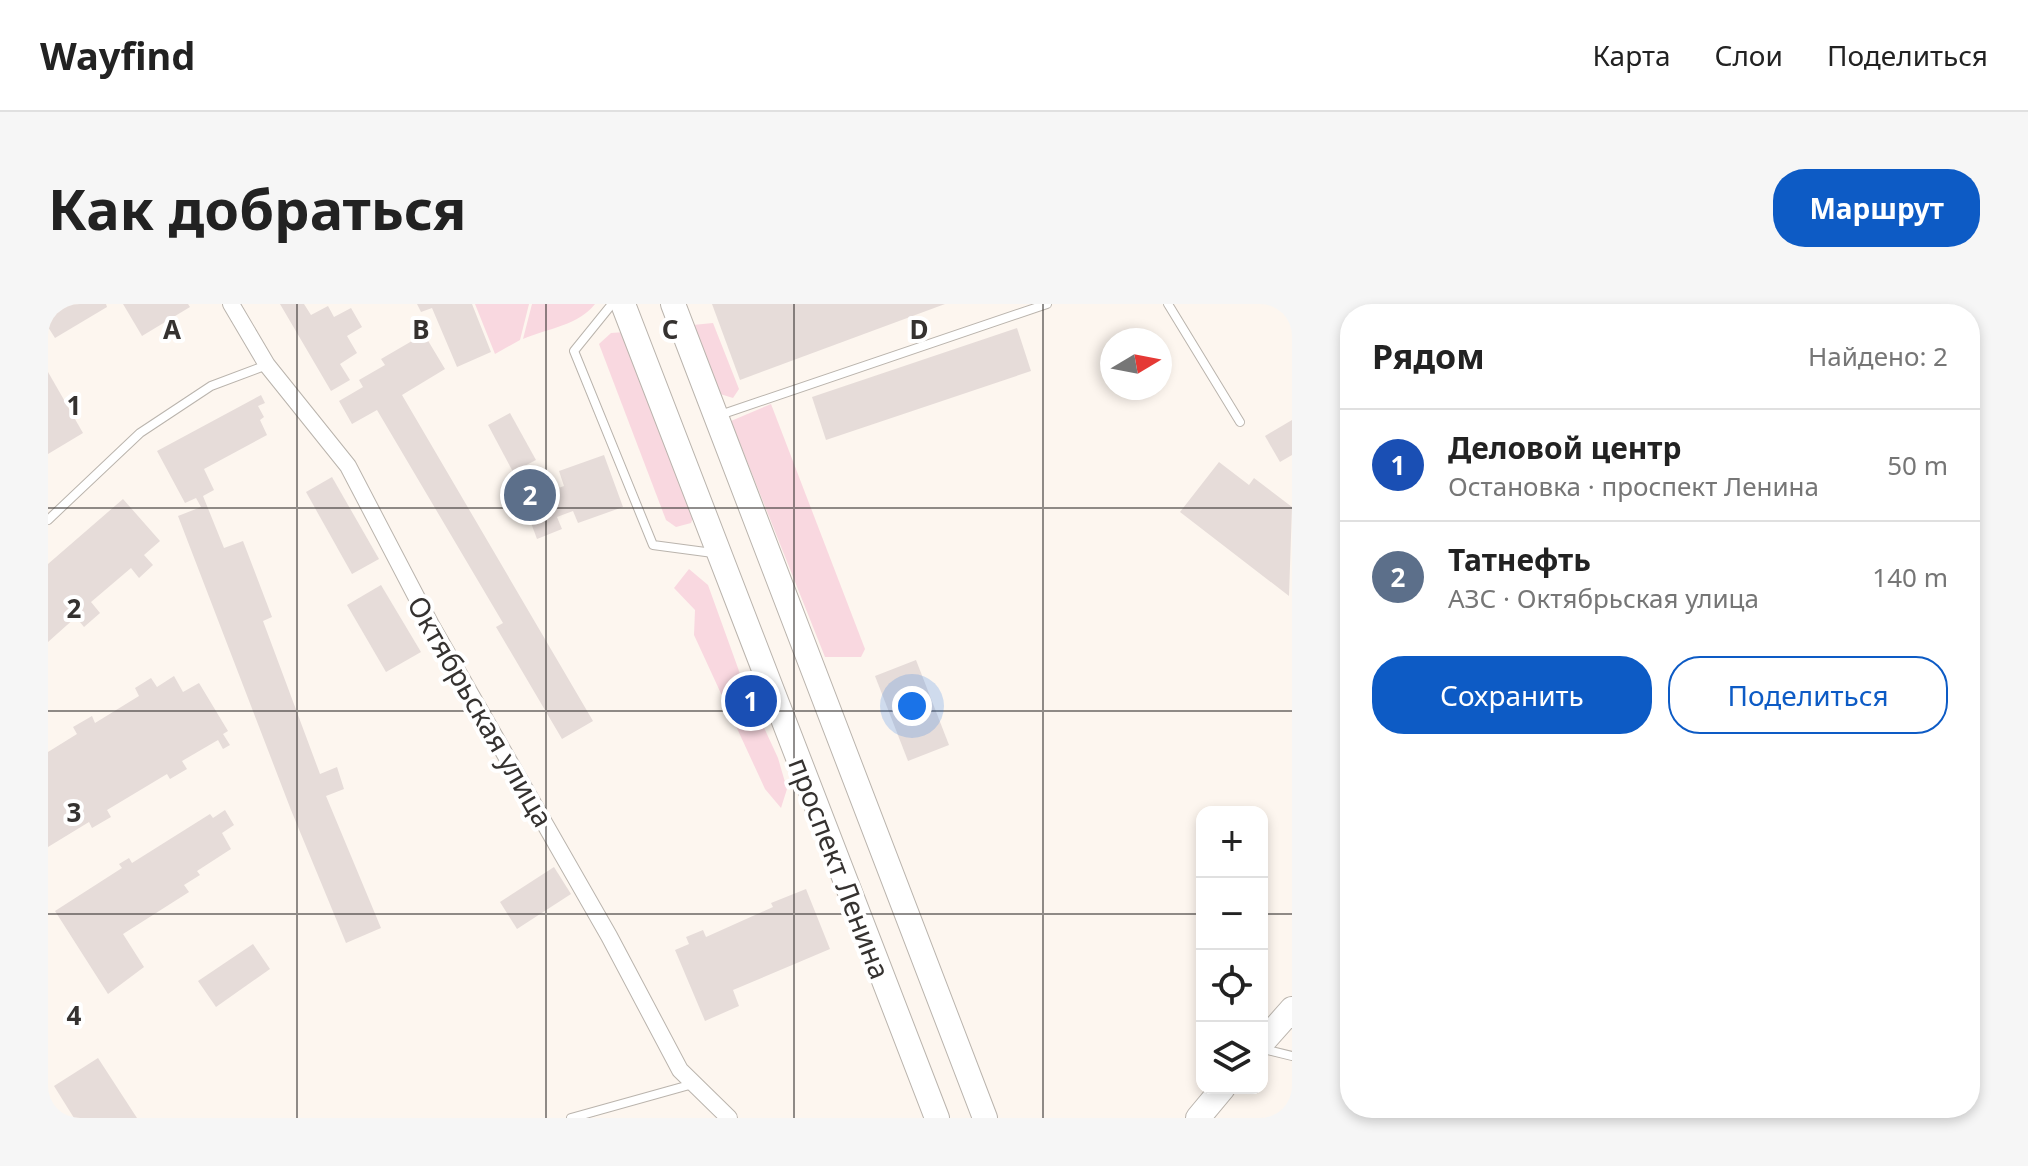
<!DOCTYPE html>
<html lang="ru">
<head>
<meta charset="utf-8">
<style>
	:root { --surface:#fff; --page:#f6f6f6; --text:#222; --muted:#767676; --line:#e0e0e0; --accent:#0d5bc5 }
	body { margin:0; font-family:"Noto Sans",sans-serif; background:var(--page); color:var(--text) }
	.controls { position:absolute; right:24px; bottom:24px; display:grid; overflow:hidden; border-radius:16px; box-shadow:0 4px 12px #0003 }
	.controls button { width:72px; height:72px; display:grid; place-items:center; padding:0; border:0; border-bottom:2px solid var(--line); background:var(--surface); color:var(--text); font:40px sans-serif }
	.compass { position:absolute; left:1052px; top:24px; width:72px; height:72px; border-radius:50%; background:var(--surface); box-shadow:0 4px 12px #0003; rotate:80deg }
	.you { position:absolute; left:864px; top:402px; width:28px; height:28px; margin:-20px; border:6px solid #fff; border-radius:50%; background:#1a73e8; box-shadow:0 0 0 12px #1a73e833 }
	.badge { display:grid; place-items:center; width:52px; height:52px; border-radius:50%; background:var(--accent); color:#fff; font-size:26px; font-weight:700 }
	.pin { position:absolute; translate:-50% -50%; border:4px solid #fff; box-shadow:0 2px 8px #0006 }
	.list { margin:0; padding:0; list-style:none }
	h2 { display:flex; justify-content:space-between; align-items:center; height:104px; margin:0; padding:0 32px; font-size:34px }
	h2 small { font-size:26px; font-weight:400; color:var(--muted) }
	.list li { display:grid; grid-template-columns:52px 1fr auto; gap:24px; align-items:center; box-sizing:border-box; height:112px; padding:0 32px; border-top:2px solid var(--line) }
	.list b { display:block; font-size:30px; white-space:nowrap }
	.list p { margin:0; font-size:26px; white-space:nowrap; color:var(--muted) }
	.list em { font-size:26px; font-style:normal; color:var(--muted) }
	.actions { display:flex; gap:16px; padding:24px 32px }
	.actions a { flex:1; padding:18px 0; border:2px solid var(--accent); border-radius:32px; text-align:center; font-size:28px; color:var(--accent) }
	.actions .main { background:var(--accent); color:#fff }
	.icon { flex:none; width:44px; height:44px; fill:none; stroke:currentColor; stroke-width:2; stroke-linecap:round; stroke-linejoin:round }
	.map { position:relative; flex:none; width:1244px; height:814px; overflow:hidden; border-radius:32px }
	header { display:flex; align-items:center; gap:48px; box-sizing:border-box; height:112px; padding:0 40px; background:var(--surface); border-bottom:2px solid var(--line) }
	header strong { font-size:38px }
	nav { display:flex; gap:44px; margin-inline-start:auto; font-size:28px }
	.intro { display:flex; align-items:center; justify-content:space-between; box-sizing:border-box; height:192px; padding:0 48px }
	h1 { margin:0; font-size:56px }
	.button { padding:20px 36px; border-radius:32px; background:var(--accent); color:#fff; font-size:28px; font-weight:700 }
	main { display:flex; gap:48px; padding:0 48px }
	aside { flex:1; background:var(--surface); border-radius:32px; box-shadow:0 4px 12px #0003 }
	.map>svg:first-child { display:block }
	.green { fill:#f9d8e0 }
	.building { fill:#e6dcd9 }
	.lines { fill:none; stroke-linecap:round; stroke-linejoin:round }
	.lane-casing { stroke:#bab4ad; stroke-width:10 }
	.street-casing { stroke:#bab4ad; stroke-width:18 }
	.secondary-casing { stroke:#bab4ad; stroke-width:26 }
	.lane { stroke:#fff; stroke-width:8 }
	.street { stroke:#fff; stroke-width:16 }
	.secondary { stroke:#fff; stroke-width:24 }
	.grid { fill:none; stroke:#353230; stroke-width:2; stroke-opacity:0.55 }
	.labels { text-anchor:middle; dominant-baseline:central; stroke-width:8; stroke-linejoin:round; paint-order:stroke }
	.street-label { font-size:28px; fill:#353230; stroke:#fff }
	.grid-label { font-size:26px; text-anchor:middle; font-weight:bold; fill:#353230; stroke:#fff; stroke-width:8; stroke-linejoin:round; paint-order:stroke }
</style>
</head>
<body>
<header>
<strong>Wayfind</strong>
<nav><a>Карта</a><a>Слои</a><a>Поделиться</a></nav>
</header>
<div class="intro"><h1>Как добраться</h1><a class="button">Маршрут</a></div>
<main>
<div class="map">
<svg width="1244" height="814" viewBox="0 0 1244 814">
	<rect width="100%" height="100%" fill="#fdf6ef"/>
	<g class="green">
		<path d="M 427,0 L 481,0 L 472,36 L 447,50 Z"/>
		<path d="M 484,0 L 547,0 C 531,21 501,24 475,35 Z"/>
		<path d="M 665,19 L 691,85 L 685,94 L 669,89 L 645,21 Z"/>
		<path d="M 577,28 L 647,208 L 643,219 L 628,223 L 618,216 L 551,40 L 563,29 Z"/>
		<path d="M 723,100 L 817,345 L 813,353 L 777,353 L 683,117 Z"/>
		<path d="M 641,265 L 660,281 L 695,378 L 730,454 L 739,485 L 733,504 L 717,485 L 646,331 L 647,306 L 626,284 Z"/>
	</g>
	<g class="building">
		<path d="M 0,0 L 58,0 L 59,3 L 7,34 L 0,23 Z"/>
		<path d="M 75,0 L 140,0 L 142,3 L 94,32 Z"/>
		<path d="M 232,0 L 256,0 L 263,11 L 280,2 L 286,13 L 303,4 L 314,23 L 299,32 L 309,49 L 292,60 L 302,76 L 283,87 Z"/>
		<path d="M 369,0 L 424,0 L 443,48 L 409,63 L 384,4 L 373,8 Z"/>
		<path d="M 664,0 L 897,0 L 692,76 Z"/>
		<path d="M 969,24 L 983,67 L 778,136 L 764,93 Z"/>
		<path d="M 376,30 L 397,65 L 354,91 L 545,417 L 514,435 L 448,323 L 455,319 L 329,106 L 304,120 L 291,97 L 315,83 L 311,76 L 337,61 L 333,55 Z"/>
		<path d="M 0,68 L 35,129 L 0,150 Z"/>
		<path d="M 213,91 L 217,99 L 210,102 L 216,113 L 212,116 L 219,131 L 156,165 L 166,186 L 155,192 L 176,244 L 195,237 L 224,313 L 215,317 L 272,470 L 289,463 L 296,485 L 278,492 L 333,624 L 298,639 L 243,506 L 130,212 L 153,203 L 148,194 L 137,199 L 109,147 Z"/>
		<path d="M 462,109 L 488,156 L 465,168 L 440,121 Z"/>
		<path d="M 1244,116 L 1244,151 L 1232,158 L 1217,132 Z"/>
		<path d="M 556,151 L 575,203 L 530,219 L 525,207 L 509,213 L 514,225 L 489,235 L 470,184 L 495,174 L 500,188 L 516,182 L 511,167 Z"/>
		<path d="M 1171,158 L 1201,181 L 1206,174 L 1244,203 L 1241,292 L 1132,208 Z"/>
		<path d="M 284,173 L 331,255 L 304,270 L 258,188 Z"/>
		<path d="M 75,195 L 112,237 L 96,251 L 105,261 L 91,274 L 83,264 L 43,298 L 52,309 L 36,323 L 28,313 L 0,338 L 0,260 Z"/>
		<path d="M 333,281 L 373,348 L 338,368 L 299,301 Z"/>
		<path d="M 868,356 L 901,441 L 860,457 L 827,372 Z"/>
		<path d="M 126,372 L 135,388 L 151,379 L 180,427 L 175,430 L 182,441 L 175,445 L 170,436 L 134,457 L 139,465 L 122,475 L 119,470 L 59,506 L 63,513 L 44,524 L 41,518 L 0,543 L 0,448 L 29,430 L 25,423 L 44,412 L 47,419 L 91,392 L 87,384 L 103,374 L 109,383 Z"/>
		<path d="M 177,506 L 186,521 L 174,529 L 183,545 L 149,567 L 152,571 L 136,581 L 141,588 L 75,630 L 96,663 L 60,690 L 7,607 L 74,564 L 71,560 L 81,554 L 84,559 L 162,510 L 165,514 Z"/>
		<path d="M 506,563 L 523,590 L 469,625 L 452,598 Z"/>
		<path d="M 758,585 L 782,645 L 685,686 L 691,702 L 657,717 L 627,646 L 641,640 L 638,633 L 655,626 L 658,633 L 725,603 L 723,599 Z"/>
		<path d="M 205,640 L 222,665 L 168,703 L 150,677 Z"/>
		<path d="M 50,754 L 89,814 L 26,814 L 6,782 Z"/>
	</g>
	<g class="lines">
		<defs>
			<g id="lane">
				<path d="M 564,0 L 526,47 L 605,241 L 665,249"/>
				<path d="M 1120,0 L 1192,118"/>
				<path d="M 669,112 L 999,0"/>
				<path d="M 0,216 L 92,129 L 163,82 L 219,61"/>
				<path d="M 1215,745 L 1244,752"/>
				<path d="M 523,814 L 645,780"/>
			</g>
			<path id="street" d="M 183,0 L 219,61 L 300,162 L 383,321 L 561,632 L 632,766 L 681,814"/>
			<g id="secondary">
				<path d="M 575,0 L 889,814"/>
				<path d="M 625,0 L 937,814"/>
				<path d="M 1214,739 L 1244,705"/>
				<path d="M 1150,814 L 1175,784"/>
			</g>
		</defs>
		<use href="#lane" class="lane-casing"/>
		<use href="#street" class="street-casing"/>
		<use href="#secondary" class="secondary-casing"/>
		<use href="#lane" class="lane"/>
		<use href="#street" class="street"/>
		<use href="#secondary" class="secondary"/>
	</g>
	<path class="grid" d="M 249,0 L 249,814M 498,0 L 498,814M 746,0 L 746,814M 995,0 L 995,814M 0,204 L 1244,204M 0,407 L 1244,407M 0,610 L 1154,610M 1214,610 L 1244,610"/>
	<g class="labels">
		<g class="street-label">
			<text transform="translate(433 407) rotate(60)">Октябрьская улица</text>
			<text transform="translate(792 564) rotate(69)">проспект Ленина</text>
		</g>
	</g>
	<g class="grid-label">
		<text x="124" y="35">A</text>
		<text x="373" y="35">B</text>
		<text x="622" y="35">C</text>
		<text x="871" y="35">D</text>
		<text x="26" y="111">1</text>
		<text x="26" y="314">2</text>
		<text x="26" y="518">3</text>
		<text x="26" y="721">4</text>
	</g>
</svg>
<div class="controls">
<button>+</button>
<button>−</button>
<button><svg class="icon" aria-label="locate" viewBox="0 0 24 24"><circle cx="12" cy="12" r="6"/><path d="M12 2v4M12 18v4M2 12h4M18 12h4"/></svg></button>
<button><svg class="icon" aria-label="layers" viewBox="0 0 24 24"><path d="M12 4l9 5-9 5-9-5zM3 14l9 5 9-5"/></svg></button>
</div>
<svg class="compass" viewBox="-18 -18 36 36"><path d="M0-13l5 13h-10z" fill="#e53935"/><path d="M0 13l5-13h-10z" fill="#767676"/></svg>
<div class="you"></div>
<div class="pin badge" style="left:703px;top:397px;background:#1a4fb4">1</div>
<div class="pin badge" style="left:482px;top:191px;background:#5c6f8a">2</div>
</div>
<aside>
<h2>Рядом<small>Найдено: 2</small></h2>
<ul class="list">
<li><span class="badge" style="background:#1a4fb4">1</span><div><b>Деловой центр</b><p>Остановка · проспект Ленина</p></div><em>50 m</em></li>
<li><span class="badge" style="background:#5c6f8a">2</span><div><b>Татнефть</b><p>АЗС · Октябрьская улица</p></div><em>140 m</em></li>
</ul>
<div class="actions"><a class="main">Сохранить</a><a>Поделиться</a></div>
</aside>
</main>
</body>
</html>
